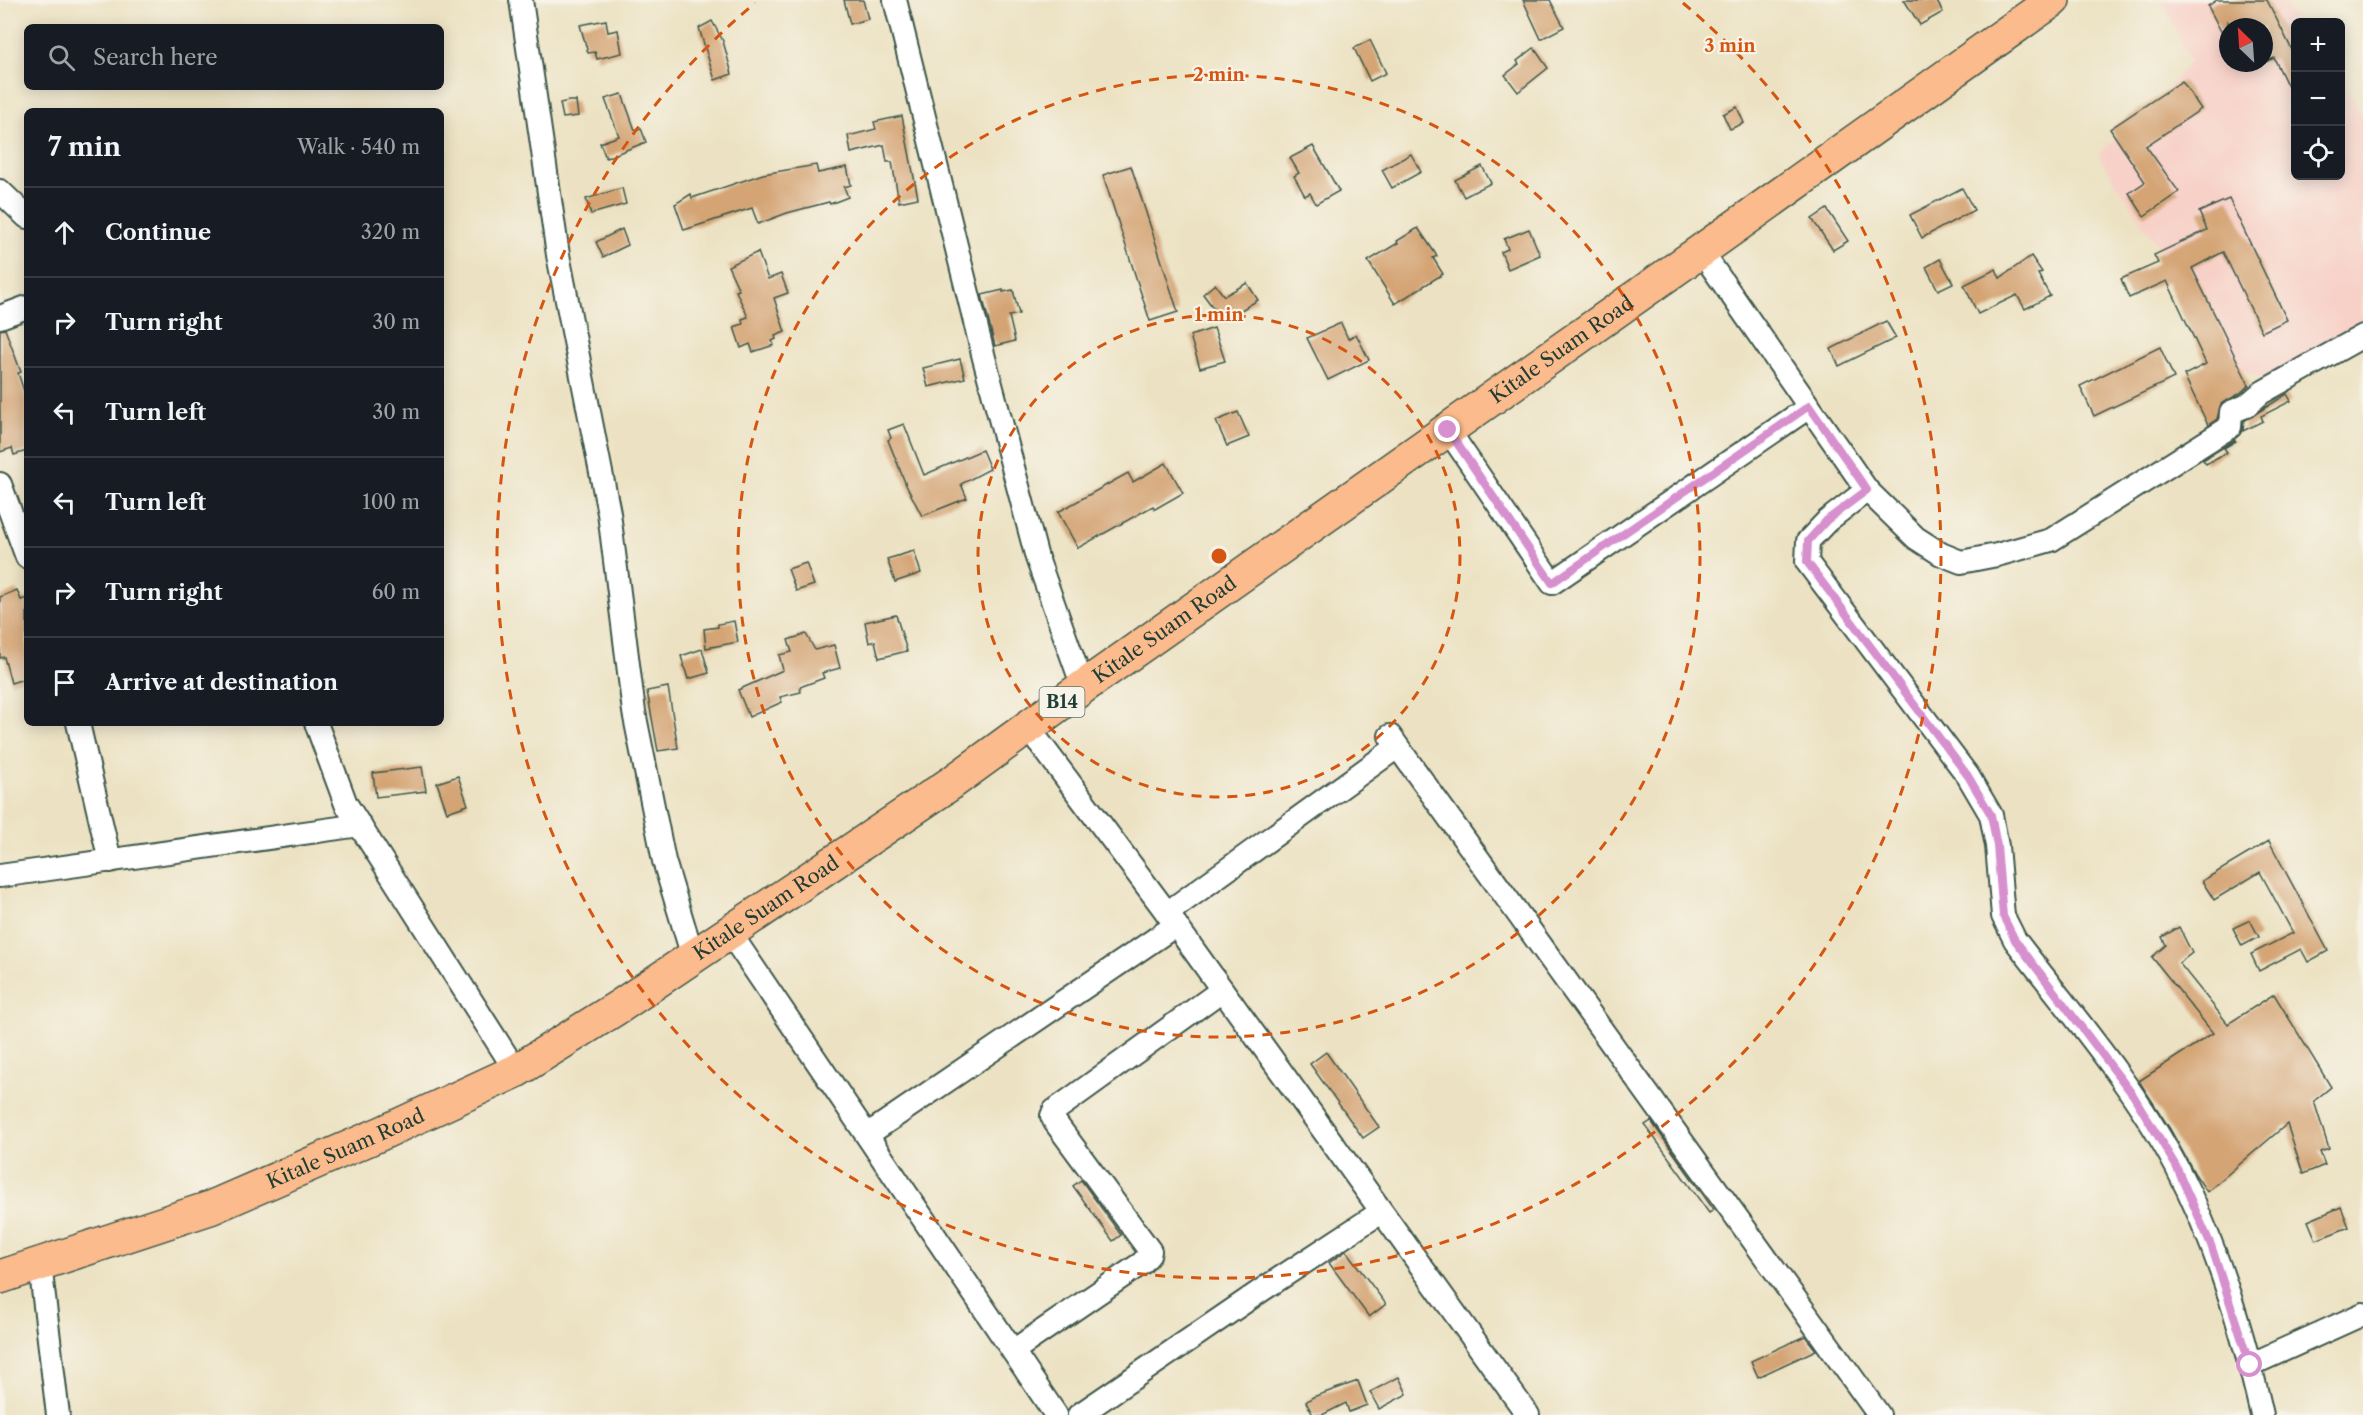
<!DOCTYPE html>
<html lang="en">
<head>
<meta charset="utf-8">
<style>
	:root { --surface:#171b24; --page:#242831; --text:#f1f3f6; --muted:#9ea1a6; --line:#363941 }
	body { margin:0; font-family:"Libre Caslon Text",serif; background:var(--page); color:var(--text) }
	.controls { position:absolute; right:18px; top:18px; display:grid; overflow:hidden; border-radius:9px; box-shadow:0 3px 15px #0003 }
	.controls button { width:54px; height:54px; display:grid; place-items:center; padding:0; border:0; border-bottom:2px solid var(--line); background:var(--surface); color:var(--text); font:30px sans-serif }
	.compass { position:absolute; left:2219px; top:18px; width:54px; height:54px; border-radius:50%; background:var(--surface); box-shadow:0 3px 15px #0003; rotate:335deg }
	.stop { position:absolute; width:18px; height:18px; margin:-14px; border:4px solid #d690ce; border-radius:50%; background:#fff }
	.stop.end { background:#d690ce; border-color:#fff; box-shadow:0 2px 6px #0008 }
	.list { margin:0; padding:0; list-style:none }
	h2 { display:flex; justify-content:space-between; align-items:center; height:78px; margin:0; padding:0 24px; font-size:26px }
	h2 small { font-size:20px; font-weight:400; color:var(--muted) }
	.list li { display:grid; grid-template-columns:39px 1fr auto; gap:18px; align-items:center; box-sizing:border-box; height:90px; padding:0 24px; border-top:2px solid var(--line) }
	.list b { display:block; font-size:22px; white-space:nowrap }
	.list em { font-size:20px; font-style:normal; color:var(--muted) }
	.icon { flex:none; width:33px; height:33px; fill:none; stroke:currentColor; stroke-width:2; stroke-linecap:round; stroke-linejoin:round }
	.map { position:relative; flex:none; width:2363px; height:1415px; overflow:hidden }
	.search { position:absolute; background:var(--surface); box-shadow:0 3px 15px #0003; left:24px; top:24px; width:420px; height:66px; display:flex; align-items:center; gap:15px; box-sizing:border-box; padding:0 21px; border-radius:9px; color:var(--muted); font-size:22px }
	.panel { position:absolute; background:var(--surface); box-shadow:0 3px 15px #0003; left:24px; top:108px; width:420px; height:618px; border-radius:9px }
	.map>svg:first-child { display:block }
	.built { fill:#f7d1c8; fill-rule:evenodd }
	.building { fill:#d4a475 }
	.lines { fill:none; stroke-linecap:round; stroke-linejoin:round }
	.street-casing { stroke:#3e5649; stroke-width:26 }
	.highway-casing { stroke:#3e5649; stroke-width:36 }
	.street { stroke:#fff; stroke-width:22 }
	.highway { stroke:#fbbb8c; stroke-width:33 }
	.route { stroke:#d690ce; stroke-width:8 }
	.ring { fill:none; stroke:#d45610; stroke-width:3; stroke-dasharray:10 8 }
	.labels { text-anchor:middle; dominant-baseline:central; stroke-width:4.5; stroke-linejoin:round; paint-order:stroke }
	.shield { fill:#f7f3e8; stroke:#60746a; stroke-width:1.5 }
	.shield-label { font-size:18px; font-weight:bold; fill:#1f3d34 }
	.street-label { font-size:20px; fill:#1f3d34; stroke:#f7f3e8 }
	.centre { fill:#d45610; stroke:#f7f3e8; stroke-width:3 }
	.ring-label { font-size:18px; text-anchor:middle; font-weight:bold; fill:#d45610; stroke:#f7f3e8; stroke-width:4.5; stroke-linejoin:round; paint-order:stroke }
</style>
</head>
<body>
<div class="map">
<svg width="2363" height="1415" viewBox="0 0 2363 1415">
	<rect width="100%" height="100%" fill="#f7f3e8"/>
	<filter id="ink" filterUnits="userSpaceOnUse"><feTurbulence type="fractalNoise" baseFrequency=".0167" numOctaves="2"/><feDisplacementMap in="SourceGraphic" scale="12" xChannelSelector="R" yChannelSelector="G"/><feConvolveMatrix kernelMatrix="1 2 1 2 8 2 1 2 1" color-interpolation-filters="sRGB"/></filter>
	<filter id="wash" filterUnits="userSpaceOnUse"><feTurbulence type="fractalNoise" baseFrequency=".008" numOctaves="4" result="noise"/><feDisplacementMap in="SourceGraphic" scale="24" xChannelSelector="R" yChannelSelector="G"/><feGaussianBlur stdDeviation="1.35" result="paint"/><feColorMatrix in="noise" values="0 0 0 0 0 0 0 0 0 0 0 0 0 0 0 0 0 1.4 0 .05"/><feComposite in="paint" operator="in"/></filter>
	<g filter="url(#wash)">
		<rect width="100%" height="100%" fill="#ece2c3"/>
		<path class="built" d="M 2162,0 L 2283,0 L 2299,22 L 2296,22 L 2296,176 L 2340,176 L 2341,82 L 2363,115 L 2363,327 L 2273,383 L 2223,362 L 2162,253 L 2098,155 L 2157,102 L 2190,61 ZM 2228,27 L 2264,27 L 2264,63 L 2228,63 Z"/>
		<g id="blocks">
			<g class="building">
				<path d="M 844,0 L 863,0 L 868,19 L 850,24 Z"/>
				<path d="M 1523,0 L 1550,0 L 1564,27 L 1541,39 Z"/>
				<path d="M 1904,0 L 1936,0 L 1943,12 L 1920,25 Z"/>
				<path d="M 2217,0 L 2267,0 L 2295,56 L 2295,101 L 2274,58 L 2264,63 L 2264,27 L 2231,27 L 2228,22 L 2228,45 L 2208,6 Z"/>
				<path d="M 606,20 L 608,32 L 618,30 L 622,53 L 597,59 L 595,52 L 588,53 L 580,25 Z"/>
				<path d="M 712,21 L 723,41 L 732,74 L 715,80 L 699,28 Z"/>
				<path d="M 1370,40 L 1386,73 L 1370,81 L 1354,48 Z"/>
				<path d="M 1534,48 L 1548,68 L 1518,92 L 1505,75 L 1519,64 L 1517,61 Z"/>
				<path d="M 2182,81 L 2201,109 L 2146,146 L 2179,192 L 2144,216 L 2129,193 L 2145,182 L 2110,129 Z"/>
				<path d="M 622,94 L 635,130 L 641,128 L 646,142 L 606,158 L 600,143 L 619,136 L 605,99 Z"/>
				<path d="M 569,101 L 576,101 L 578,116 L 563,118 L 560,103 Z"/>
				<path d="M 1737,107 L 1744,123 L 1730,129 L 1723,114 Z"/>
				<path d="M 902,116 L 918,198 L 899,202 L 892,162 L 887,162 L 884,145 L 851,153 L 848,136 L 876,129 L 874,122 Z"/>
				<path d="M 1313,146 L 1339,191 L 1316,204 L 1310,193 L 1305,196 L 1294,176 L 1299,173 L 1290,158 Z"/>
				<path d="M 1411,154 L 1421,172 L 1392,188 L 1382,170 Z"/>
				<path d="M 816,165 L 818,173 L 847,167 L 851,185 L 844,187 L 848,197 L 830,204 L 829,202 L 787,213 L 758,224 L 752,208 L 684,230 L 675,204 L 691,194 L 692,198 L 763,174 Z"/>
				<path d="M 1131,166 L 1178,312 L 1150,321 L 1103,175 Z"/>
				<path d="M 1482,166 L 1491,183 L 1464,197 L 1455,180 Z"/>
				<path d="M 622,188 L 626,204 L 591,214 L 586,199 Z"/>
				<path d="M 1962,188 L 1974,210 L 1922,238 L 1910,215 Z"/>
				<path d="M 2229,199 L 2287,320 L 2262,332 L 2223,252 L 2192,268 L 2249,385 L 2239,394 L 2221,404 L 2217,419 L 2208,425 L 2184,375 L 2206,364 L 2167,281 L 2129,298 L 2121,279 L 2158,263 L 2154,255 L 2207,230 L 2199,212 Z"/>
				<path d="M 1827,209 L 1848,241 L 1833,250 L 1812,219 Z"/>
				<path d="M 1418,228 L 1437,256 L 1433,258 L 1443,274 L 1395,304 L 1368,261 L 1398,243 L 1397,241 Z"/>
				<path d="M 622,229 L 628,245 L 603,257 L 596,242 Z"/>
				<path d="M 1529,229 L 1540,255 L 1508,269 L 1501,252 L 1508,249 L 1504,239 Z"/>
				<path d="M 758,252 L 768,279 L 781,274 L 788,293 L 774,298 L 785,332 L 775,336 L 776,339 L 772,341 L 774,345 L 753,352 L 750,344 L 741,348 L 734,327 L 743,324 L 742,319 L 748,317 L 736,291 L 739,290 L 728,266 Z"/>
				<path d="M 2031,256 L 2042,272 L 2038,274 L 2050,296 L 2025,309 L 2017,295 L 1978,314 L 1964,285 L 1996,269 L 2000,278 Z"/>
				<path d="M 1940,259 L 1953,283 L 1938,290 L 1926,267 Z"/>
				<path d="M 1247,283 L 1258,300 L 1223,321 L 1203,294 L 1215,284 L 1224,296 Z"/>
				<path d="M 1003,290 L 1003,292 L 1013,290 L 1019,314 L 1009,316 L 1015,341 L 995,346 L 982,295 Z"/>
				<path d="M 1886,321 L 1896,338 L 1839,366 L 1831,349 Z"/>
				<path d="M 1341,323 L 1348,339 L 1356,334 L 1369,360 L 1328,380 L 1307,338 Z"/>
				<path d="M 1214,328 L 1225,361 L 1200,368 L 1190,336 Z"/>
				<path d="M 5,329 L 21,372 L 18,373 L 27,400 L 27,451 L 14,455 L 12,448 L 0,452 L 0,330 Z"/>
				<path d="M 2160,347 L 2174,378 L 2094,416 L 2080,386 Z"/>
				<path d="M 960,359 L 965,378 L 928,387 L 923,368 Z"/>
				<path d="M 2287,394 L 2291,401 L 2261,416 L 2263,421 L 2243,431 L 2244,421 Z"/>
				<path d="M 1238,412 L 1249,437 L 1227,446 L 1216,421 Z"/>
				<path d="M 904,424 L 924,475 L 982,450 L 990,469 L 961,484 L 967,498 L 922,516 L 906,485 L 888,440 L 891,438 L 888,430 Z"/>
				<path d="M 2235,440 L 2236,441 L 2224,448 L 2227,452 L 2206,464 L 2203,460 Z"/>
				<path d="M 1166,463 L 1183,493 L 1155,509 L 1153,506 L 1078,548 L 1058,512 L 1128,473 L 1133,482 Z"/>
				<path d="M 914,551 L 921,573 L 895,582 L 887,559 Z"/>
				<path d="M 806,563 L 814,585 L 796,591 L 788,569 Z"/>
				<path d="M 17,590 L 21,600 L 27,598 L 27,678 L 11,683 L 4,657 L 0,658 L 0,597 Z"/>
				<path d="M 896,615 L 907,651 L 879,658 L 875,641 L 869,643 L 865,622 Z"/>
				<path d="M 734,621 L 738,642 L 706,648 L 704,629 L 718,627 L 718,624 Z"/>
				<path d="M 806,634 L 815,650 L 834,645 L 840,668 L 822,673 L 824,678 L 800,687 L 801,692 L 780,697 L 782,702 L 749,717 L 738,690 L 783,670 L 779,655 L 792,652 L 788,640 Z"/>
				<path d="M 702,649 L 709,673 L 688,679 L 681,656 Z"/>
				<path d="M 668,687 L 678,748 L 658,751 L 647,691 Z"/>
				<path d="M 422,767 L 426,791 L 376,797 L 373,773 Z"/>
				<path d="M 458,776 L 468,805 L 447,812 L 437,783 Z"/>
				<path d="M 2269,841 L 2328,951 L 2308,962 L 2301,949 L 2259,971 L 2251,954 L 2293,933 L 2260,872 L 2214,900 L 2202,881 Z"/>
				<path d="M 2250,920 L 2259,937 L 2242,946 L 2233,928 Z"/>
				<path d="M 2179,927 L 2192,953 L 2179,963 L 2228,1024 L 2274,994 L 2331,1087 L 2314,1101 L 2329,1149 L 2320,1152 L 2325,1165 L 2303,1174 L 2287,1124 L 2207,1192 L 2195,1174 L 2170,1129 L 2139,1081 L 2213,1033 L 2152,957 L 2166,945 L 2162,937 Z"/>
				<path d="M 1326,1052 L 1379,1127 L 1363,1138 L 1310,1064 Z"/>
				<path d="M 1651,1121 L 1714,1210 L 1709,1213 L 1645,1125 Z"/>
				<path d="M 1081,1180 L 1121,1235 L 1113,1241 L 1073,1186 Z"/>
				<path d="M 2341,1207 L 2349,1227 L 2316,1240 L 2308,1221 Z"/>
				<path d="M 1346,1251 L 1386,1304 L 1369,1317 L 1329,1263 Z"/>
				<path d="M 1805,1336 L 1816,1350 L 1758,1377 L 1751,1361 Z"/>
				<path d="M 1399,1377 L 1407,1394 L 1379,1409 L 1370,1392 Z"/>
				<path d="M 1358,1381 L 1367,1405 L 1349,1412 L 1346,1403 L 1322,1415 L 1313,1415 L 1306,1402 L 1313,1397 Z"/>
			</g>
		</g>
	</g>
	<g filter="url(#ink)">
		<use href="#blocks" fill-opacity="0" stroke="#3e5649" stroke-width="1.5"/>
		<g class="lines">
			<defs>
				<g id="street">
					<path d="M 521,0 L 558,255 L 609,513 L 634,712 L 664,861 L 693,957"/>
					<path d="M 895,0 L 984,358 L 1037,558 L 1083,687"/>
					<path d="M 0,191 L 27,217"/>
					<path d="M 1701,251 L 1867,490 L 1827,521 L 1808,541 L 1807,562 L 1968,776 L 1991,815 L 1997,846 L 2003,916 L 2015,940 C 2071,1013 2133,1085 2176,1166 C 2216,1242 2243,1332 2262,1415"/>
					<path d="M 0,317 L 27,307"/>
					<path d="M 1448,430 L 1552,583 L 1809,407"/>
					<path d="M 0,484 L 27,557"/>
					<path d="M 1867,490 L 1916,538 L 1941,554 L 1961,562 L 1997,555 L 2051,540 L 2230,427 L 2231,412 L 2246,406 L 2261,393 L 2363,336"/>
					<path d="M 78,723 L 110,861"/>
					<path d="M 316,723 L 346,804 L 516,1071"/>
					<path d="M 1028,727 L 1167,913 L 1528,1415"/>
					<path d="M 1390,736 L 1879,1415"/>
					<path d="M 0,876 L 360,825"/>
					<path d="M 1167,913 L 1397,747"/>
					<path d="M 730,933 L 1056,1415"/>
					<path d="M 867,1135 L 1176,925"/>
					<path d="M 40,1264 L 58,1415"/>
					<path d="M 1013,1351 L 1142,1263 L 1149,1255 L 1150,1251 L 1055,1122 L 1052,1116 L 1054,1111 L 1222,990"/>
					<path d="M 2250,1365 L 2363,1314"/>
					<path d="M 1079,1415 L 1262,1290 L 1381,1212"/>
				</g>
				<g id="highway">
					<path id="s1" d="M 0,1277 L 210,1208 L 380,1134 L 516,1071 L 620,1006 L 950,784 L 1083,687 L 1701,251 L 2053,0"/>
				</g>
			</defs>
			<use href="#street" class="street-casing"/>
			<use href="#highway" class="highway-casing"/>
			<use href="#street" class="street"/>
			<use href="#highway" class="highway"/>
		</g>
	</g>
	<g class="lines" filter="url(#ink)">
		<path class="route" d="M 1448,430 L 1552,583 L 1809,406 L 1867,490 L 1827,520 L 1808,541 L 1807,562 L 1968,776 L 1991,815 L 1997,846 L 2003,916 L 2015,940 L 2133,1095 L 2176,1166 L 2211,1245 L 2250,1365"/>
	</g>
	<g class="ring">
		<circle cx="1219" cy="556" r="241"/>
		<circle cx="1219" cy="556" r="481"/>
		<path d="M1683 3A722 722 0 1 1 755 3"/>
	</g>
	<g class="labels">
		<rect class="shield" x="1039.5" y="687" width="45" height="30" rx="4.5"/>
		<g class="shield-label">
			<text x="1062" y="702">B14</text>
		</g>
		<g class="street-label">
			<text stroke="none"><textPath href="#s1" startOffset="1827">Kitale Suam Road</textPath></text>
			<text stroke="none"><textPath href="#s1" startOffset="1341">Kitale Suam Road</textPath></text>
			<text stroke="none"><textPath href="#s1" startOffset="855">Kitale Suam Road</textPath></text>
			<text stroke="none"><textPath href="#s1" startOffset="369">Kitale Suam Road</textPath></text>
		</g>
	</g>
	<circle cx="1219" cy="556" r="9" class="centre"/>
	<g class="ring-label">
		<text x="1730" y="52">3 min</text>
		<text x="1219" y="81">2 min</text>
		<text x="1219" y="321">1 min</text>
	</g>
</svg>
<div class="controls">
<button>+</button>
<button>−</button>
<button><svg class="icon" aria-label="locate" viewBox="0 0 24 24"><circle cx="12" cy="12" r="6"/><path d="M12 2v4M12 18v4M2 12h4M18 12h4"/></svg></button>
</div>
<svg class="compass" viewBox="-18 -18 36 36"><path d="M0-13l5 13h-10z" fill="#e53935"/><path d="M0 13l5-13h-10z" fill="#9ea1a6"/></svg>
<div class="stop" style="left:2250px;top:1365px"></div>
<div class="stop end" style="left:1448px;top:430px"></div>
<div class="search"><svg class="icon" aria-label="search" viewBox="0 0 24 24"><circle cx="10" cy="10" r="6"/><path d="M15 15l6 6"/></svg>Search here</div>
<section class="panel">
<h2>7 min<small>Walk · 540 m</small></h2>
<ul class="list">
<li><svg class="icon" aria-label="ahead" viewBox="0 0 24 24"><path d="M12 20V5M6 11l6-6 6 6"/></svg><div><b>Continue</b></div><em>320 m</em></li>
<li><svg class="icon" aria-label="right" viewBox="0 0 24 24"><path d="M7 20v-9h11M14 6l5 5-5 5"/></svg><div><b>Turn right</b></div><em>30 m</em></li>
<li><svg class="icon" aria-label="left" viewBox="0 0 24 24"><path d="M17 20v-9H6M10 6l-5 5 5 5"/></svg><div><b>Turn left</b></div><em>30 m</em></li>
<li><svg class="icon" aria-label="left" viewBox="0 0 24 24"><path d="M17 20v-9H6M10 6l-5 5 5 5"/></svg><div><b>Turn left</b></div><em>100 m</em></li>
<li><svg class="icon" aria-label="right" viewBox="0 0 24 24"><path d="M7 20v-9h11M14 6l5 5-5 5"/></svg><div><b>Turn right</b></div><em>60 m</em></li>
<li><svg class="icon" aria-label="arrive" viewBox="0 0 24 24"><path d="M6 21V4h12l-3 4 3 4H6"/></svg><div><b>Arrive at destination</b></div></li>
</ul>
</section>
</div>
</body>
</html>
